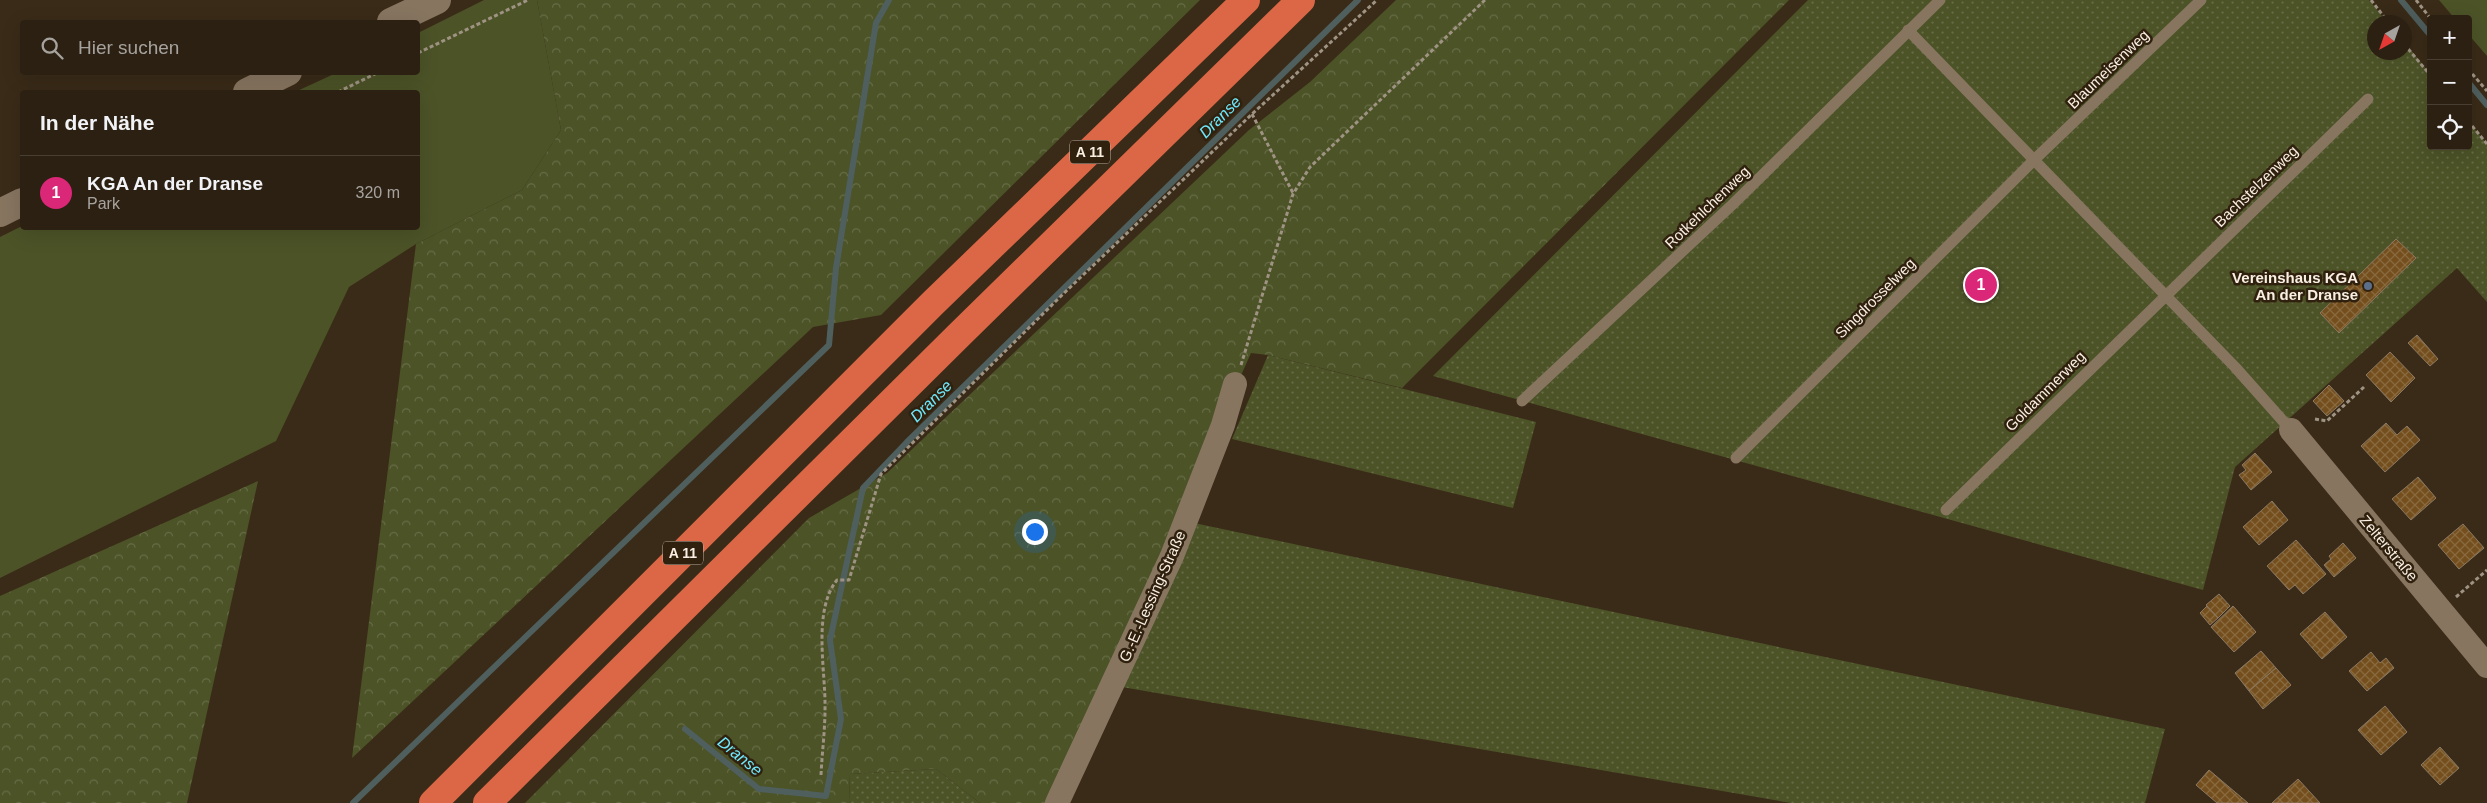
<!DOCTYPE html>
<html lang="de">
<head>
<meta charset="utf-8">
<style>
	:root { --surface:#2c2012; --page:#382d20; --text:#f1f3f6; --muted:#a6a39f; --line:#483e32; --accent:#db2777 }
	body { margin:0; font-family:Arial,sans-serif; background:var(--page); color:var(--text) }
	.controls { position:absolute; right:15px; top:15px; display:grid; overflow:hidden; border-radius:5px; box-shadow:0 5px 20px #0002 }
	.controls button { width:45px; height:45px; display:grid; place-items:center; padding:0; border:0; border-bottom:1px solid var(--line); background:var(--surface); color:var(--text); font:25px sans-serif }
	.compass { position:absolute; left:2367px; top:15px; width:45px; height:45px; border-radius:50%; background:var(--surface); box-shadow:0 5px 20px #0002; rotate:220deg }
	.you { position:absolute; left:1034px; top:531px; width:18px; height:18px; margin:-12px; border:4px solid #fff; border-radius:50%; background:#1a73e8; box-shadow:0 0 0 8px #1a73e833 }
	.badge { display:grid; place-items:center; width:32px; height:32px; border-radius:50%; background:var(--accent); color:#fff; font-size:16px; font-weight:700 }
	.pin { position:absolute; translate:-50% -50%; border:2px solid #fff; box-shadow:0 1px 5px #0006 }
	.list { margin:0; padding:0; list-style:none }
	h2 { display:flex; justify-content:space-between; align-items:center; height:65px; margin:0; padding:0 20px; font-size:21px }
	h2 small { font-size:16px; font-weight:400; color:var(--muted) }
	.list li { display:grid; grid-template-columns:32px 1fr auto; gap:15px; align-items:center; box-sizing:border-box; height:75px; padding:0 20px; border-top:1px solid var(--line) }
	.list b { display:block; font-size:19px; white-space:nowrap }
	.list p { margin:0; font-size:16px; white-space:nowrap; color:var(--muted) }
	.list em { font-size:16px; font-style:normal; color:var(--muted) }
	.icon { flex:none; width:28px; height:28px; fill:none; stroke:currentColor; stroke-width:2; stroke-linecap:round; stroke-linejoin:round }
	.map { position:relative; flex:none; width:2487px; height:803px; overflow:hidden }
	.search { position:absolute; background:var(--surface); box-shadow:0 5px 20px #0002; left:20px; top:20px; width:400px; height:55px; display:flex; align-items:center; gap:12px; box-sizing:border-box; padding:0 18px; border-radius:5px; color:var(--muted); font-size:19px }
	.panel { position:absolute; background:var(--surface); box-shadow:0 5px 20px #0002; left:20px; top:90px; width:400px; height:140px; border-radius:5px }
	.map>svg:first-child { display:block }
	.green { fill:#4c5327 }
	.forest { fill:url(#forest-crowns) }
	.garden { fill:url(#garden-dots) }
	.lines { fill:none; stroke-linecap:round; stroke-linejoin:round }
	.stream { stroke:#4f5f5e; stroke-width:6 }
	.building { fill:url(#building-cross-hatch); stroke:#8b7964 }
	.path { stroke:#9f9383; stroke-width:3; stroke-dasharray:4 2.5; stroke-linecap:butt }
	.service { stroke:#877560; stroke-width:11 }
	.minor { stroke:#877560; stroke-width:24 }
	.secondary { stroke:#877560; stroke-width:28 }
	.motorway { stroke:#db6746; stroke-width:28 }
	.service-dot { fill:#5c6f8a; stroke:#30210e; stroke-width:2 }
	.labels { text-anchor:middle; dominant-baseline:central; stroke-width:5; stroke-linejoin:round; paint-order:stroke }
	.shield { fill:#30210e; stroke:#bdb1a3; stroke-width:1 }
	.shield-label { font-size:14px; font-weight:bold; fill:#f9efe3 }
	.street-label { font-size:15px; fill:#f9efe3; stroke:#30210e }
	.poi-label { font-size:15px; font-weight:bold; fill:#f9efe3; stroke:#30210e; text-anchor:end }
	.water-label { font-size:16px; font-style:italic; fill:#6fe9fd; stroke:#30210e }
</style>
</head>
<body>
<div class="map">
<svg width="2487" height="803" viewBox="0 0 2487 803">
	<defs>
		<pattern id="forest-crowns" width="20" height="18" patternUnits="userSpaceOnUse" patternTransform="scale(1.25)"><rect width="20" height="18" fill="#4c5327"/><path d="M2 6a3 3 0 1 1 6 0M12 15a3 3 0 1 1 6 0" fill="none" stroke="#676c46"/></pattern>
		<pattern id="garden-dots" width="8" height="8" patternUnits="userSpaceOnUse" patternTransform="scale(1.25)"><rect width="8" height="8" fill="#4c5327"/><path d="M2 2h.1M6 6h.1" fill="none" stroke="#676c46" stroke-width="1.8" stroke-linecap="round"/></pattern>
		<pattern id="building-cross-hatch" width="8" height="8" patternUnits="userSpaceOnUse" patternTransform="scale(1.25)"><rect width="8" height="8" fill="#744f1d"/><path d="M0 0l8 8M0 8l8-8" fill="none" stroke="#89693e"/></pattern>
	</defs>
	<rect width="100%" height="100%" fill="#3a2b18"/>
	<g class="green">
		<path d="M 484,0 L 537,0 L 561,130 L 522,190 L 416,244 L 349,287 L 276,441 L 0,578 L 0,237 L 22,226 L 418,228 L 418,92 L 295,92 L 336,73 L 418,72 L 418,33 Z"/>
		<path d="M 2439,0 L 2487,0 L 2487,56 L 2468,34 L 2468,19 L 2455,19 Z"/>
	</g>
	<g class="forest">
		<path d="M 537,0 L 1200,0 L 881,315 L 813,327 L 352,758 L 416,244 L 522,190 L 561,130 Z"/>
		<path d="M 1396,0 L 1789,0 L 1402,388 L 1268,355 L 1251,353 L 1050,803 L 980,803 L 936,769 L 850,774 L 849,803 L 525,803 L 809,518 L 887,473 L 1249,130 L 1310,82 Z"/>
		<path d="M 258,481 L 187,803 L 0,803 L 0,596 Z"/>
	</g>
	<g class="garden">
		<path d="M 1808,0 L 2369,0 L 2387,22 L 2374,22 L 2374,52 L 2404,52 L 2405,43 L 2431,75 L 2431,146 L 2468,146 L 2468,121 L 2487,144 L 2487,302 L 2457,268 L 2235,467 L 2203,590 L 1433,376 Z"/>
		<path d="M 1268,355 L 1536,422 L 1513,508 L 1232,439 Z"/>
		<path d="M 1194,523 L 2165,729 L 2145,803 L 1791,803 L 1122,687 Z"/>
		<path d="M 936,769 L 980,803 L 849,803 L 850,774 Z"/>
	</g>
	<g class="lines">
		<g class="stream">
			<path d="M 2401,0 L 2431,36"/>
			<path d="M 2468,82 L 2487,105"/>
			<path d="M 685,729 L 759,789 L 826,796 L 841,719 L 830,640 L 863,488 L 907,442 L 1358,0"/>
			<path d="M 353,803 L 829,345 L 836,268 L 876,23 L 889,0"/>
		</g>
	</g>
	<g class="building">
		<path d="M 2396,239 L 2416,258 L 2339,333 L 2320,313 Z"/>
		<path d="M 2417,335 L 2438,359 L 2430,366 L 2408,343 Z"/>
		<path d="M 2390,352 L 2415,378 L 2391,402 L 2366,375 Z"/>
		<path d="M 2329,385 L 2344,401 L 2327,416 L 2313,401 Z"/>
		<path d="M 2386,423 L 2397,435 L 2407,426 L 2420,440 L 2385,472 L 2361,446 Z"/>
		<path d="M 2255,453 L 2272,472 L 2251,490 L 2239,475 L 2246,470 L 2242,465 Z"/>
		<path d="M 2418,477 L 2436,498 L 2411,520 L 2392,499 Z"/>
		<path d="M 2272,501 L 2288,520 L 2259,545 L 2243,527 Z"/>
		<path d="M 2463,524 L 2484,548 L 2459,569 L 2438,545 Z"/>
		<path d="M 2296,540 L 2326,574 L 2303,594 L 2295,585 L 2289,590 L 2267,566 Z"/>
		<path d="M 2343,543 L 2356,558 L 2334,577 L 2324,565 L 2331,559 L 2329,556 Z"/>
		<path d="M 2219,594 L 2230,606 L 2218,618 L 2206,605 Z"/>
		<path d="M 2207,606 L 2218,618 L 2210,625 L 2200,613 Z"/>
		<path d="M 2233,606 L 2256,632 L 2234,652 L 2211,627 Z"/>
		<path d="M 2325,612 L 2347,637 L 2322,659 L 2300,634 Z"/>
		<path d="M 2261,651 L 2276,668 L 2249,691 L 2235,673 Z"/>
		<path d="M 2371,652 L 2380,663 L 2386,658 L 2394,668 L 2367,691 L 2349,671 Z"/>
		<path d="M 2276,668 L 2291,685 L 2263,709 L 2249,691 Z"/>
		<path d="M 2385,706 L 2407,732 L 2381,755 L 2358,730 Z"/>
		<path d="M 2440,747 L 2459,768 L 2440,785 L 2421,765 Z"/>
		<path d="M 2209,770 L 2248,803 L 2217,803 L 2196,785 Z"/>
		<path d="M 2298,779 L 2320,803 L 2272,803 Z"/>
	</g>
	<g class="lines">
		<g class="path">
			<path d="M 2371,0 L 2388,22"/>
			<path d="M 2416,0 L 2431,19"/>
			<path d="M 2404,44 L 2431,76"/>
			<path d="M 418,53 L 528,0"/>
			<path d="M 2468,69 L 2487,91"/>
			<path d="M 338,92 L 379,72"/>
			<path d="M 1252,114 L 1293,193"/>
			<path d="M 2468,121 L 2487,144"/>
			<path d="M 1241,365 L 1293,194 L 1310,167 L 1485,0"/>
			<path d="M 2315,419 L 2327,421 L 2364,387"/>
			<path d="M 2456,597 L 2487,570"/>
			<path d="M 821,775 C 822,753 825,731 825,709 C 826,672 812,611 837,580 L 849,580 L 881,474 L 1060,297 L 1252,114 L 1377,0"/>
		</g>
		<g class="service">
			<path d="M 1908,30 L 2235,367 L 2291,430"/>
			<path d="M 1522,401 L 1733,204 L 1940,0"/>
			<path d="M 1736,458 L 2035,159 L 2201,0"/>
			<path d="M 1946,510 L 2368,99"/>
		</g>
		<g class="minor">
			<path d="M 2291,430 L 2487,666"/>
			<path d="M 1057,803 L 1172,556 L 1223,425 L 1235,384"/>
		</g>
		<g class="secondary">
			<path d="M 391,22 L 437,0"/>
			<path d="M 247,92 L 288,72"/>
			<path d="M 0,213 L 22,202"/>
		</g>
		<g class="motorway">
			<path d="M 433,803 L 933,303 L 1246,0"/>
			<path d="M 487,803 L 959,335 L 1301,0"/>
		</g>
	</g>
	<circle class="service-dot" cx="2368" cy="286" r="5"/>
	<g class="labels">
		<g class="shield">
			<rect x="1070" y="140.5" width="40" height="23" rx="4"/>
			<rect x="663" y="541.5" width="40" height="23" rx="4"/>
		</g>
		<g class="shield-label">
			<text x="1090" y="152">A 11</text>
			<text x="683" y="553">A 11</text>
		</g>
		<g class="street-label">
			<text transform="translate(2108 69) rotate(-44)">Blaumeisenweg</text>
			<text transform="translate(2256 186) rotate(-44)">Bachstelzenweg</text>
			<text transform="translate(1707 207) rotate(-44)">Rotkehlchenweg</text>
			<text transform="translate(1875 298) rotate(-45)">Singdrosselweg</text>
			<text transform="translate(2045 391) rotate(-45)">Goldammerweg</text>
			<text transform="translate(2389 548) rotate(50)">Zelterstraße</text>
			<text transform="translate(1152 596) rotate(-66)">G.-E.-Lessing-Straße</text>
		</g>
		<g class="poi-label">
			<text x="2358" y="277">Vereinshaus KGA<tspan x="2358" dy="17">An der Dranse</tspan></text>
		</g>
		<g class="water-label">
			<text transform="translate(1220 117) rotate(-45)">Dranse</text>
			<text transform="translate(931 401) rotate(-45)">Dranse</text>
			<text transform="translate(740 756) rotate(39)">Dranse</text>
		</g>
	</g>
</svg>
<div class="controls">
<button>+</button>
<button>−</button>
<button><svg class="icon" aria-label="locate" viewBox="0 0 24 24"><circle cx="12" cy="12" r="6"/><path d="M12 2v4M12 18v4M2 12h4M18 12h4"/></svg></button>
</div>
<svg class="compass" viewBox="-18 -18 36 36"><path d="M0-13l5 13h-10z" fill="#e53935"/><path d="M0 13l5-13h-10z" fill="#a6a39f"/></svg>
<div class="you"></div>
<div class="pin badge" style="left:1981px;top:285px">1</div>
<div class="search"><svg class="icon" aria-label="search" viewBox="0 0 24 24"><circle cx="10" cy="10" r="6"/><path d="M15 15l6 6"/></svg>Hier suchen</div>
<section class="panel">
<h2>In der Nähe<small></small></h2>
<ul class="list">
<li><span class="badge">1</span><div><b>KGA An der Dranse</b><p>Park</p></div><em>320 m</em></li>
</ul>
</section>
</div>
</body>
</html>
